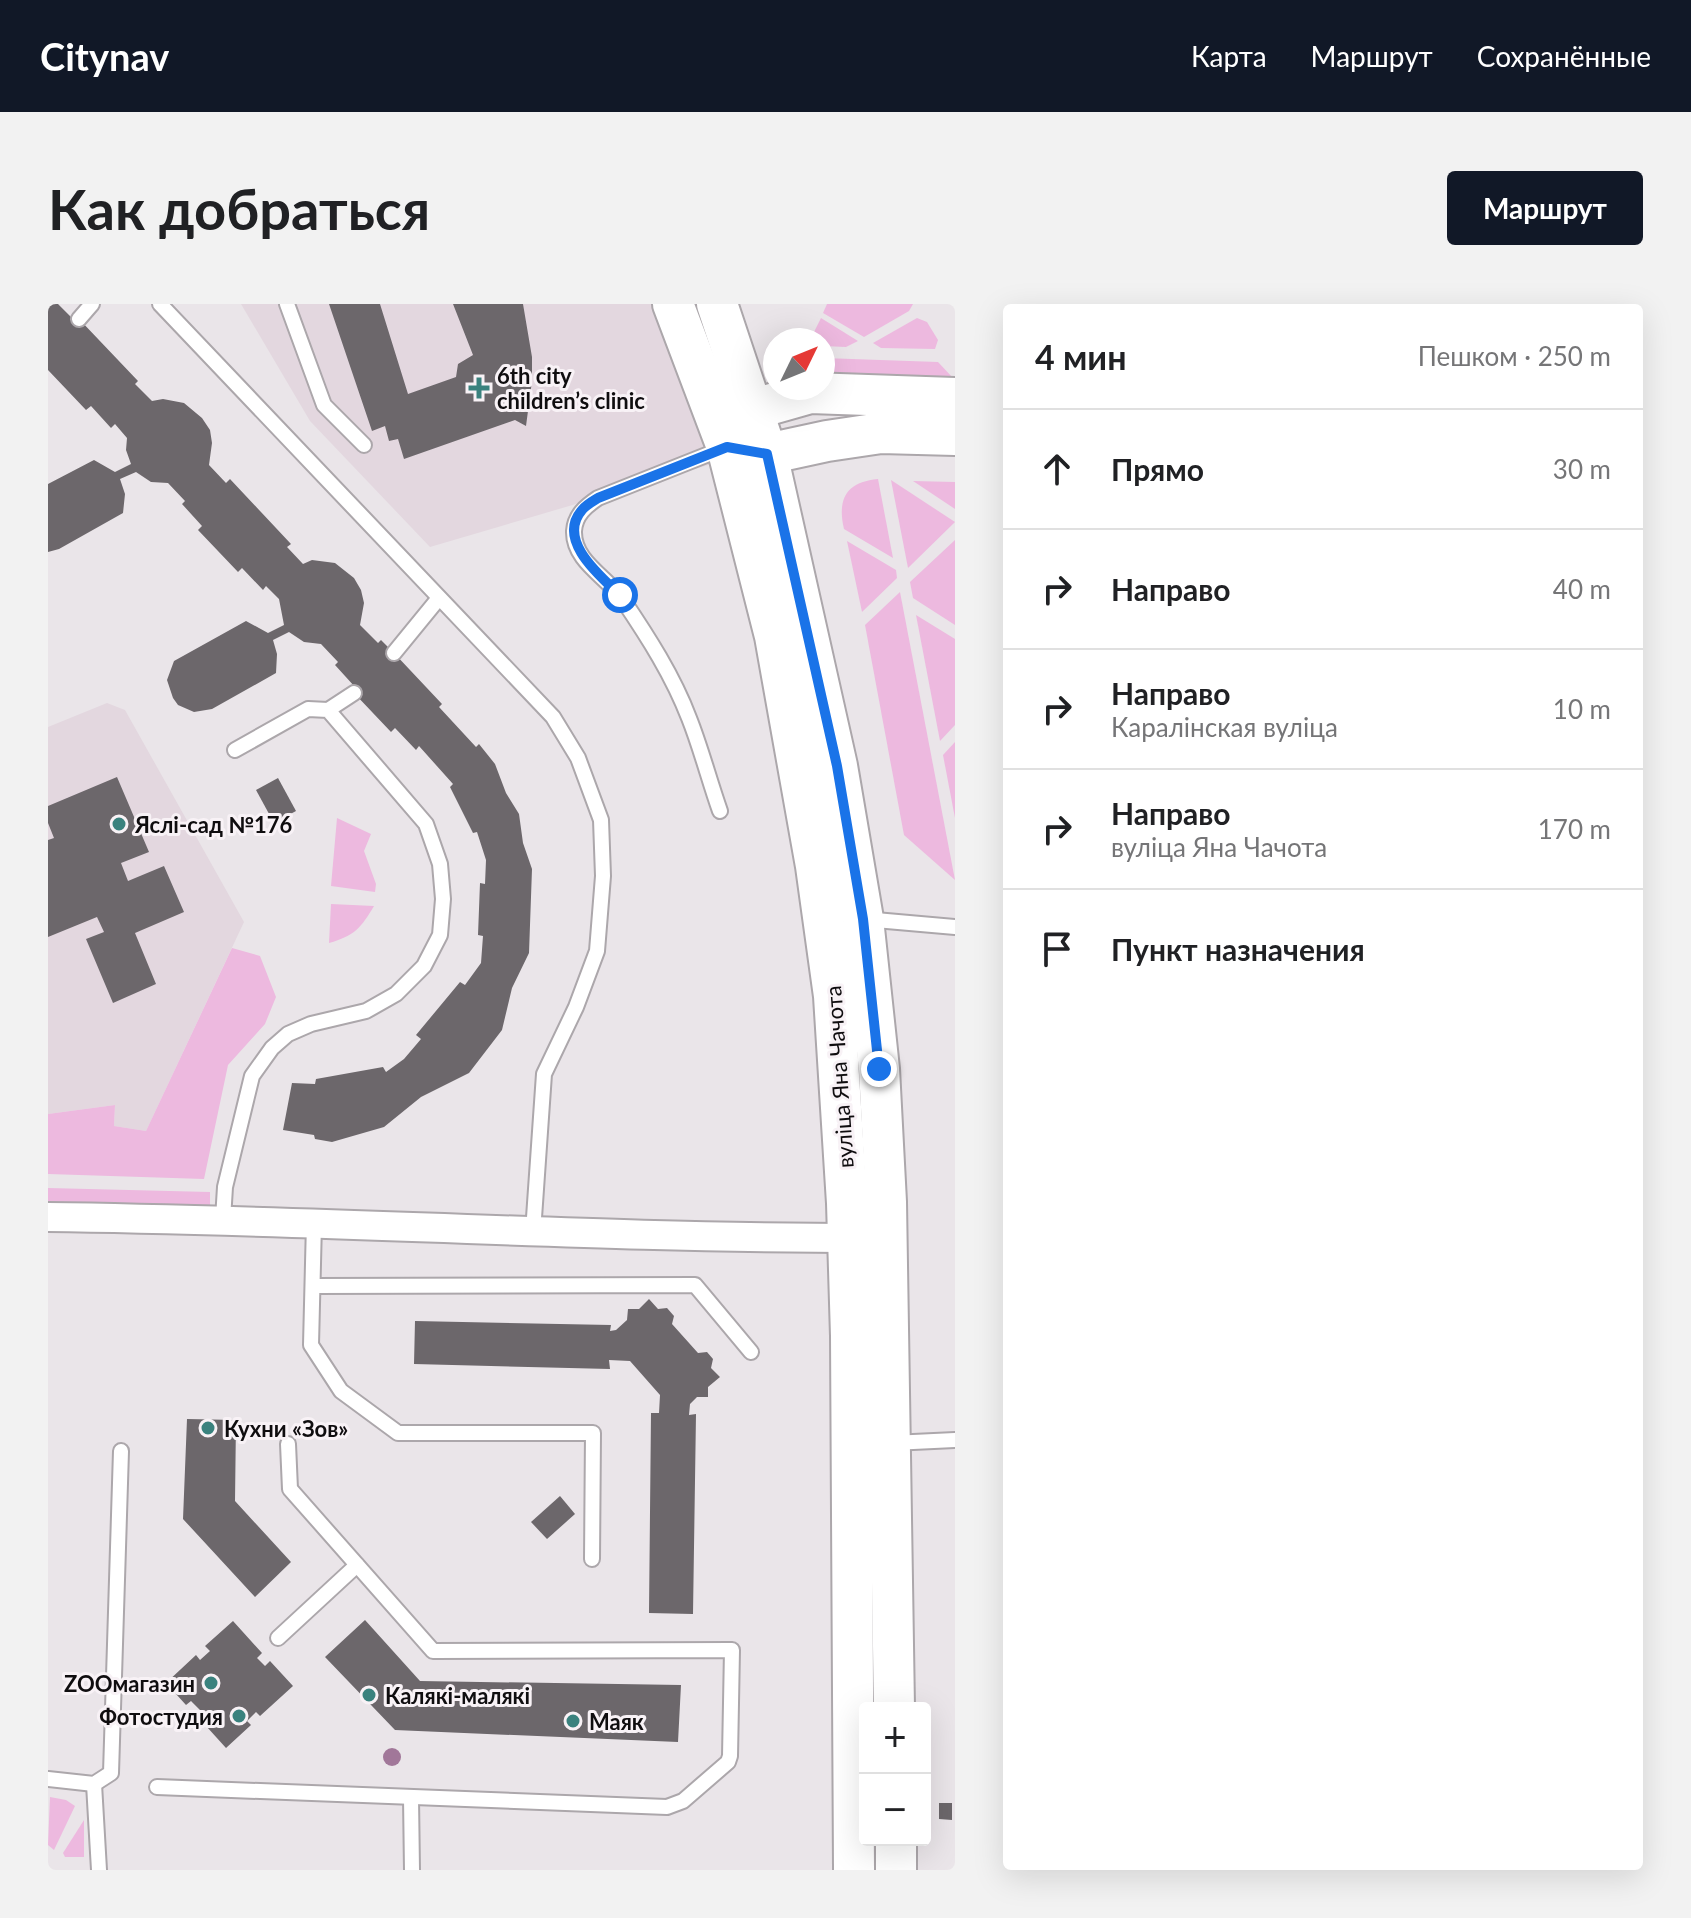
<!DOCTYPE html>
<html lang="ru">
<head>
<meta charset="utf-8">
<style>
	:root { --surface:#fff; --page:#f2f2f2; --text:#202124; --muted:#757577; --line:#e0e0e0; --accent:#111827 }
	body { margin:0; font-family:Lato,sans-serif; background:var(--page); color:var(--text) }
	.controls { position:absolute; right:24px; bottom:24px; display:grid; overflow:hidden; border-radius:8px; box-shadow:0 8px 32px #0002 }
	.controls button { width:72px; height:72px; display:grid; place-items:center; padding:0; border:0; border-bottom:2px solid var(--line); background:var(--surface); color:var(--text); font:40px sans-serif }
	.compass { position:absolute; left:715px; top:24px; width:72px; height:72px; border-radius:50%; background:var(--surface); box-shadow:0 8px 32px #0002; rotate:47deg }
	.stop { position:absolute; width:24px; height:24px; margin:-18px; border:6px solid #1a73e8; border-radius:50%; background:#fff }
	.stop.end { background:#1a73e8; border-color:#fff; box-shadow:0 2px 8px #0008 }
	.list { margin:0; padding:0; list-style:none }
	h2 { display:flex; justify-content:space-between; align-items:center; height:104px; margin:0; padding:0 32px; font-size:34px }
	h2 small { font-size:26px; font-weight:400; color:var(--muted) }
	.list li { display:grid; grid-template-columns:52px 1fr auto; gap:24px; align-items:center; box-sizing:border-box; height:120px; padding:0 32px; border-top:2px solid var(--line) }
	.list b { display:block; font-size:30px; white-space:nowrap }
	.list p { margin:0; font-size:26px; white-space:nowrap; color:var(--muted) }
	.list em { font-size:26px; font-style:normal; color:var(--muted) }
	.icon { flex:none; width:44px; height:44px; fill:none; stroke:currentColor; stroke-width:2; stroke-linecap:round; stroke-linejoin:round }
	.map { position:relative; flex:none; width:907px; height:1566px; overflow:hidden; border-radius:8px }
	header { display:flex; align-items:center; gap:48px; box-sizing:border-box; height:112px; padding:0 40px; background:var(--accent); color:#fff }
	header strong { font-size:38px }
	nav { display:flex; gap:44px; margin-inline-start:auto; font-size:28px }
	.intro { display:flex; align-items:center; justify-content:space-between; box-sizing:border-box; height:192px; padding:0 48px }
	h1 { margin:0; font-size:56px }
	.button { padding:20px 36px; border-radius:8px; background:var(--accent); color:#fff; font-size:28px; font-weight:700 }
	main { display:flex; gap:48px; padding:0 48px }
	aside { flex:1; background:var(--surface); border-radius:8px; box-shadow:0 8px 32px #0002 }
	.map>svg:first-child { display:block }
	.built { fill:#e3d7df }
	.green { fill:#edb9df }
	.building { fill:#6c676b }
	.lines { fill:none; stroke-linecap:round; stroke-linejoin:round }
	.service-casing { stroke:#aca7ab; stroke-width:18 }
	.minor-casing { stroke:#aca7ab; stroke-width:32 }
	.secondary-casing { stroke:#aca7ab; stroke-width:44 }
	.service { stroke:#fff; stroke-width:14 }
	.minor { stroke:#fff; stroke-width:28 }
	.secondary { stroke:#fff; stroke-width:40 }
	.tree { fill:#a17799 }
	.route { stroke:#1a73e8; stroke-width:10 }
	.poi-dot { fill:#3a827e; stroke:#f8f2f6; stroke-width:3 }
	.labels { text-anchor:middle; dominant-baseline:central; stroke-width:6; stroke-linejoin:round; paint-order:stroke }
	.poi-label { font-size:22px; font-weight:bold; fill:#0f0d0f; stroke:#f8f2f6; text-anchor:start }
	.street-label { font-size:22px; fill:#0f0d0f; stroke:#f8f2f6 }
</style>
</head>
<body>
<header>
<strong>Citynav</strong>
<nav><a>Карта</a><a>Маршрут</a><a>Сохранённые</a></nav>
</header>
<div class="intro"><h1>Как добраться</h1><a class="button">Маршрут</a></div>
<main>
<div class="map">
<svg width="907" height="1566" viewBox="0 0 907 1566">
	<rect width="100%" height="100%" fill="#eae5e9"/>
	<g class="built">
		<path d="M 193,0 L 612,0 L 667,159 L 382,243 L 262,117 Z"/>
		<path d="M 59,399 L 77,406 L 196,618 L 98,827 L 66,822 L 67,801 L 0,810 L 0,423 Z"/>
	</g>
	<g class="green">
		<path d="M 779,0 L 865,0 L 861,7 L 816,33 L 775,9 Z"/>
		<path d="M 773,14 L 810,37 L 798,43 L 775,42 L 775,36 L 762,36 Z"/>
		<path d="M 869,14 L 879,18 L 890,36 L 887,45 L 833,44 L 825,39 Z"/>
		<path d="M 775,54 L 890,58 L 905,74 L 775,69 Z"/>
		<path d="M 830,175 L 845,254 L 796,225 C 789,195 798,178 830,175 Z"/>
		<path d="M 843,176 L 907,218 L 860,264 Z"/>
		<path d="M 865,177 L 907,178 L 907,205 Z"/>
		<path d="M 907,236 L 907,321 L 865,294 L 862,278 Z"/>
		<path d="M 799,237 L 848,266 L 849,274 L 814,308 Z"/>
		<path d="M 852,288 L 907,576 L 856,531 L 817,321 Z"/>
		<path d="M 868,311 L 907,335 L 907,421 L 892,437 Z"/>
		<path d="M 907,438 L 907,514 L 895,451 Z"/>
		<path d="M 289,514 L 323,530 L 316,547 L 328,580 L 327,588 L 283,582 Z"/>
		<path d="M 283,600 L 326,602 C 313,624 306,632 281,639 Z"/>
		<path d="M 184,644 L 212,652 L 228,693 L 217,720 L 180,761 L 156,875 L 0,870 L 0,810 L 67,801 L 66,822 L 98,827 Z"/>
		<path d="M 0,884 L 162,888 L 162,903 L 0,900 Z"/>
		<path d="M 2,1493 L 18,1496 L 27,1502 L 6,1546 L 0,1541 Z"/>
		<path d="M 36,1516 L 36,1553 L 17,1553 L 15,1549 Z"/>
	</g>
	<g class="building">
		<path d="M 0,0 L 10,0 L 25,15 L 31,15 L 90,77 L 87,80 L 104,97 L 115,95 L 136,99 L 154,114 L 162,126 L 164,139 L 161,161 L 178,179 L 182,175 L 243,240 L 239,243 L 255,260 L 264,256 L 287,259 L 306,274 L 313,286 L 316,299 L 312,321 L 330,339 L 333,336 L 346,349 L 394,400 L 391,403 L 428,443 L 431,440 L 447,460 L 458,489 L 471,510 L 475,539 L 484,565 L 481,649 L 464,684 L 454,726 L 421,769 L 373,793 L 336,823 L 284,838 L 267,835 L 266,831 L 235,826 L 244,779 L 267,780 L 268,775 L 335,763 L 338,768 L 356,755 L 373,735 L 368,731 L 412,678 L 417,681 L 433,659 L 435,632 L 430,631 L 432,579 L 437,580 L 438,556 L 429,528 L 425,529 L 402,483 L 405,480 L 371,442 L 368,446 L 347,424 L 343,428 L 306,389 L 307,383 L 287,361 L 290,358 L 273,340 L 256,338 L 241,328 L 225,336 L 229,350 L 228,369 L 164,405 L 146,408 L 130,401 L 125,394 L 119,376 L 126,357 L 198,317 L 220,329 L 236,321 L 231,295 L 218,282 L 215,286 L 194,264 L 190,268 L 150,226 L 154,222 L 134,200 L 137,197 L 120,179 L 103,178 L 88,168 L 72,175 L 77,190 L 75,209 L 11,245 L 0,248 L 0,180 L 46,156 L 67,168 L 83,160 L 78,146 L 79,134 L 67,120 L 63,124 L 43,102 L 38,106 L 0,66 Z"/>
		<path d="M 281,0 L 332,0 L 360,90 L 408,73 L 410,60 L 425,51 L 405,0 L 475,0 L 484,53 L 484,77 L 478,122 L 467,116 L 356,155 L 350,135 L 341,137 L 337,122 L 324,127 Z"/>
		<path d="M 69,473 L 101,548 L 73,559 L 80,577 L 116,562 L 136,608 L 87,629 L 108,680 L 65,699 L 38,635 L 56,628 L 49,613 L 0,633 L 0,536 L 6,534 L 0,519 L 0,502 Z"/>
		<path d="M 230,474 L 248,507 L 226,519 L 208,486 Z"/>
		<path d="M 601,995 L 610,1005 L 619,1004 L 626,1012 L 624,1020 L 650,1049 L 659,1048 L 665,1055 L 663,1064 L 672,1073 L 660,1083 L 660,1093 L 649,1093 L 642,1100 L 641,1111 L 648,1110 L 645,1310 L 601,1309 L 603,1109 L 611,1109 L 612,1091 L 582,1057 L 561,1056 L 562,1065 L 366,1060 L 367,1017 L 563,1021 L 562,1027 L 568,1026 L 579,1016 L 580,1005 L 591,1005 Z"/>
		<path d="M 139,1115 L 188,1116 L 187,1197 L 243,1258 L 207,1293 L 135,1215 Z"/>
		<path d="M 512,1192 L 527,1210 L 499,1235 L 483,1218 Z"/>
		<path d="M 317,1316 L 372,1377 L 633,1381 L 630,1438 L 347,1426 L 277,1353 Z"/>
		<path d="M 185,1317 L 214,1349 L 209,1354 L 217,1362 L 222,1357 L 245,1382 L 212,1412 L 208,1408 L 199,1417 L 203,1421 L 178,1444 L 149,1412 L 153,1407 L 143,1397 L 138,1401 L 118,1379 L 148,1351 L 152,1356 L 162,1347 L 157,1342 Z"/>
		<path d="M 891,1499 L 904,1499 L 904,1516 L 891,1515 Z"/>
	</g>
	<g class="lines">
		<defs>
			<g id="service">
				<path d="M 112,0 L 505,413 L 530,454 L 553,516 L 555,572 L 549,647 L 528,703 L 496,770 L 485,928"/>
				<path d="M 239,0 L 276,101 L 316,141"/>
				<path d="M 31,15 L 44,0"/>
				<path d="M 346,349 L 391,294"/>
				<path d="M 280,406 L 306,389"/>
				<path d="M 672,507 C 661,476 653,444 641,414 C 625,372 600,333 575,296 C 561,274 525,258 526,227 C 527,211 538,202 550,194 L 676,144"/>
				<path d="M 816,615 L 907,623"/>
				<path d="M 175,915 L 177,883 L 204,772 L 224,744 L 240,730 L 263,720 L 318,707 L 348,690 L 376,662 L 392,631 L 395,595 L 392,560 L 378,520 L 280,406 L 260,405 L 187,446"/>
				<path d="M 266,919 L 263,1041 L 293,1087 L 350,1129 L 545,1129 L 544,1255"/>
				<path d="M 266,982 L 647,981 L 703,1048"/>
				<path d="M 844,1139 L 907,1136"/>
				<path d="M 230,1334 L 309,1261"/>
				<path d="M 0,1475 L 46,1480 L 63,1469 L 73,1147"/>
				<path d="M 46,1480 L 51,1566"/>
				<path d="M 109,1483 L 619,1503 L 635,1497 L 680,1458 L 682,1452 L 684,1346 L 385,1347 L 242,1185 L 240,1140"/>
				<path d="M 363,1494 L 364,1566"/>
			</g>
			<path id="minor" d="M 0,913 C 273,916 546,934 819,934"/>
			<g id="secondary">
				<path d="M 625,0 L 679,143 L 727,332 L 768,562 L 786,692 L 799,899 L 803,1032 L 806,1566"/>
				<path d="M 669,0 L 719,150 L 789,462 L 815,615 L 831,765 L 838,898 L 846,1404"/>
				<path d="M 690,126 L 706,105 L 762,89 L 907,94"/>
				<path d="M 694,146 L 719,150 L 779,137 L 833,129 L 907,131"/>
				<path d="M 848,1536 L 848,1566"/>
			</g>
		</defs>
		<use href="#service" class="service-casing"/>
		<use href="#minor" class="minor-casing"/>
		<use href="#secondary" class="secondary-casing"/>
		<use href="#service" class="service"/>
		<use href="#minor" class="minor"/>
		<use href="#secondary" class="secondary"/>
	</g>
	<circle class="tree" cx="344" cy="1453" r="9"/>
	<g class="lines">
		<path class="route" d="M 572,291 C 552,272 508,236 534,206 C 538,201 545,197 550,194 L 679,143 L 719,150 L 789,462 L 815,615 L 831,765"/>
	</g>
	<g class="poi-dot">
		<path d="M427 72h8v8h8v8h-8v8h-8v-8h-8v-8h8z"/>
		<circle cx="71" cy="520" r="8"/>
		<circle cx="160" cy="1124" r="8"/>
		<circle cx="163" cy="1379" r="8"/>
		<circle cx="321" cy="1391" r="8"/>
		<circle cx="191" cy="1412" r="8"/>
		<circle cx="525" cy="1417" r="8"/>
	</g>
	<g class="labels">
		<g class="poi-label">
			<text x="449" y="71">6th city<tspan x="449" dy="25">children’s clinic</tspan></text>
			<text x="87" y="520">Яслі-сад №176</text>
			<text x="176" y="1124">Кухни «Зов»</text>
			<text x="147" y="1379" text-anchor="end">ZOOмагазин</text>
			<text x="337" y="1391">Калякі-малякі</text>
			<text x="175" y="1412" text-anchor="end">Фотостудия</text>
			<text x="541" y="1417">Маяк</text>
		</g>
		<g class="street-label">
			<text transform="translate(791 773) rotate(-94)">вуліца Яна Чачота</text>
		</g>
	</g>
</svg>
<div class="controls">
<button>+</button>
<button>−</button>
</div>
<svg class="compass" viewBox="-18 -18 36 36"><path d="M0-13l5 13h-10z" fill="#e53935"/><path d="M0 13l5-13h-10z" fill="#757577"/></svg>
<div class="stop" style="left:572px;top:291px"></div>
<div class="stop end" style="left:831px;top:765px"></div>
</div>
<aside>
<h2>4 мин<small>Пешком · 250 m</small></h2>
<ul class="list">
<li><svg class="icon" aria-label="ahead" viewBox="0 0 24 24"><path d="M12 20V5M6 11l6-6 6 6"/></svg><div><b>Прямо</b></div><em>30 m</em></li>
<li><svg class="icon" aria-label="right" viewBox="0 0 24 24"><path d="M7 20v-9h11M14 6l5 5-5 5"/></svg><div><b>Направо</b></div><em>40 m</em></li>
<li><svg class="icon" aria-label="right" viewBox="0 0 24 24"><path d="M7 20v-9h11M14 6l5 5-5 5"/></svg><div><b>Направо</b><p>Каралінская вуліца</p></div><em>10 m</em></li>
<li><svg class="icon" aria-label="right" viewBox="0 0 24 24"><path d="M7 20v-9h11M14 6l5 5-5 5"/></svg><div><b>Направо</b><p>вуліца Яна Чачота</p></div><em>170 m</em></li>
<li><svg class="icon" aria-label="arrive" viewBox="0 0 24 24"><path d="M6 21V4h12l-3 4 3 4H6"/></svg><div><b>Пункт назначения</b></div></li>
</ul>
</aside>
</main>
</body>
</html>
